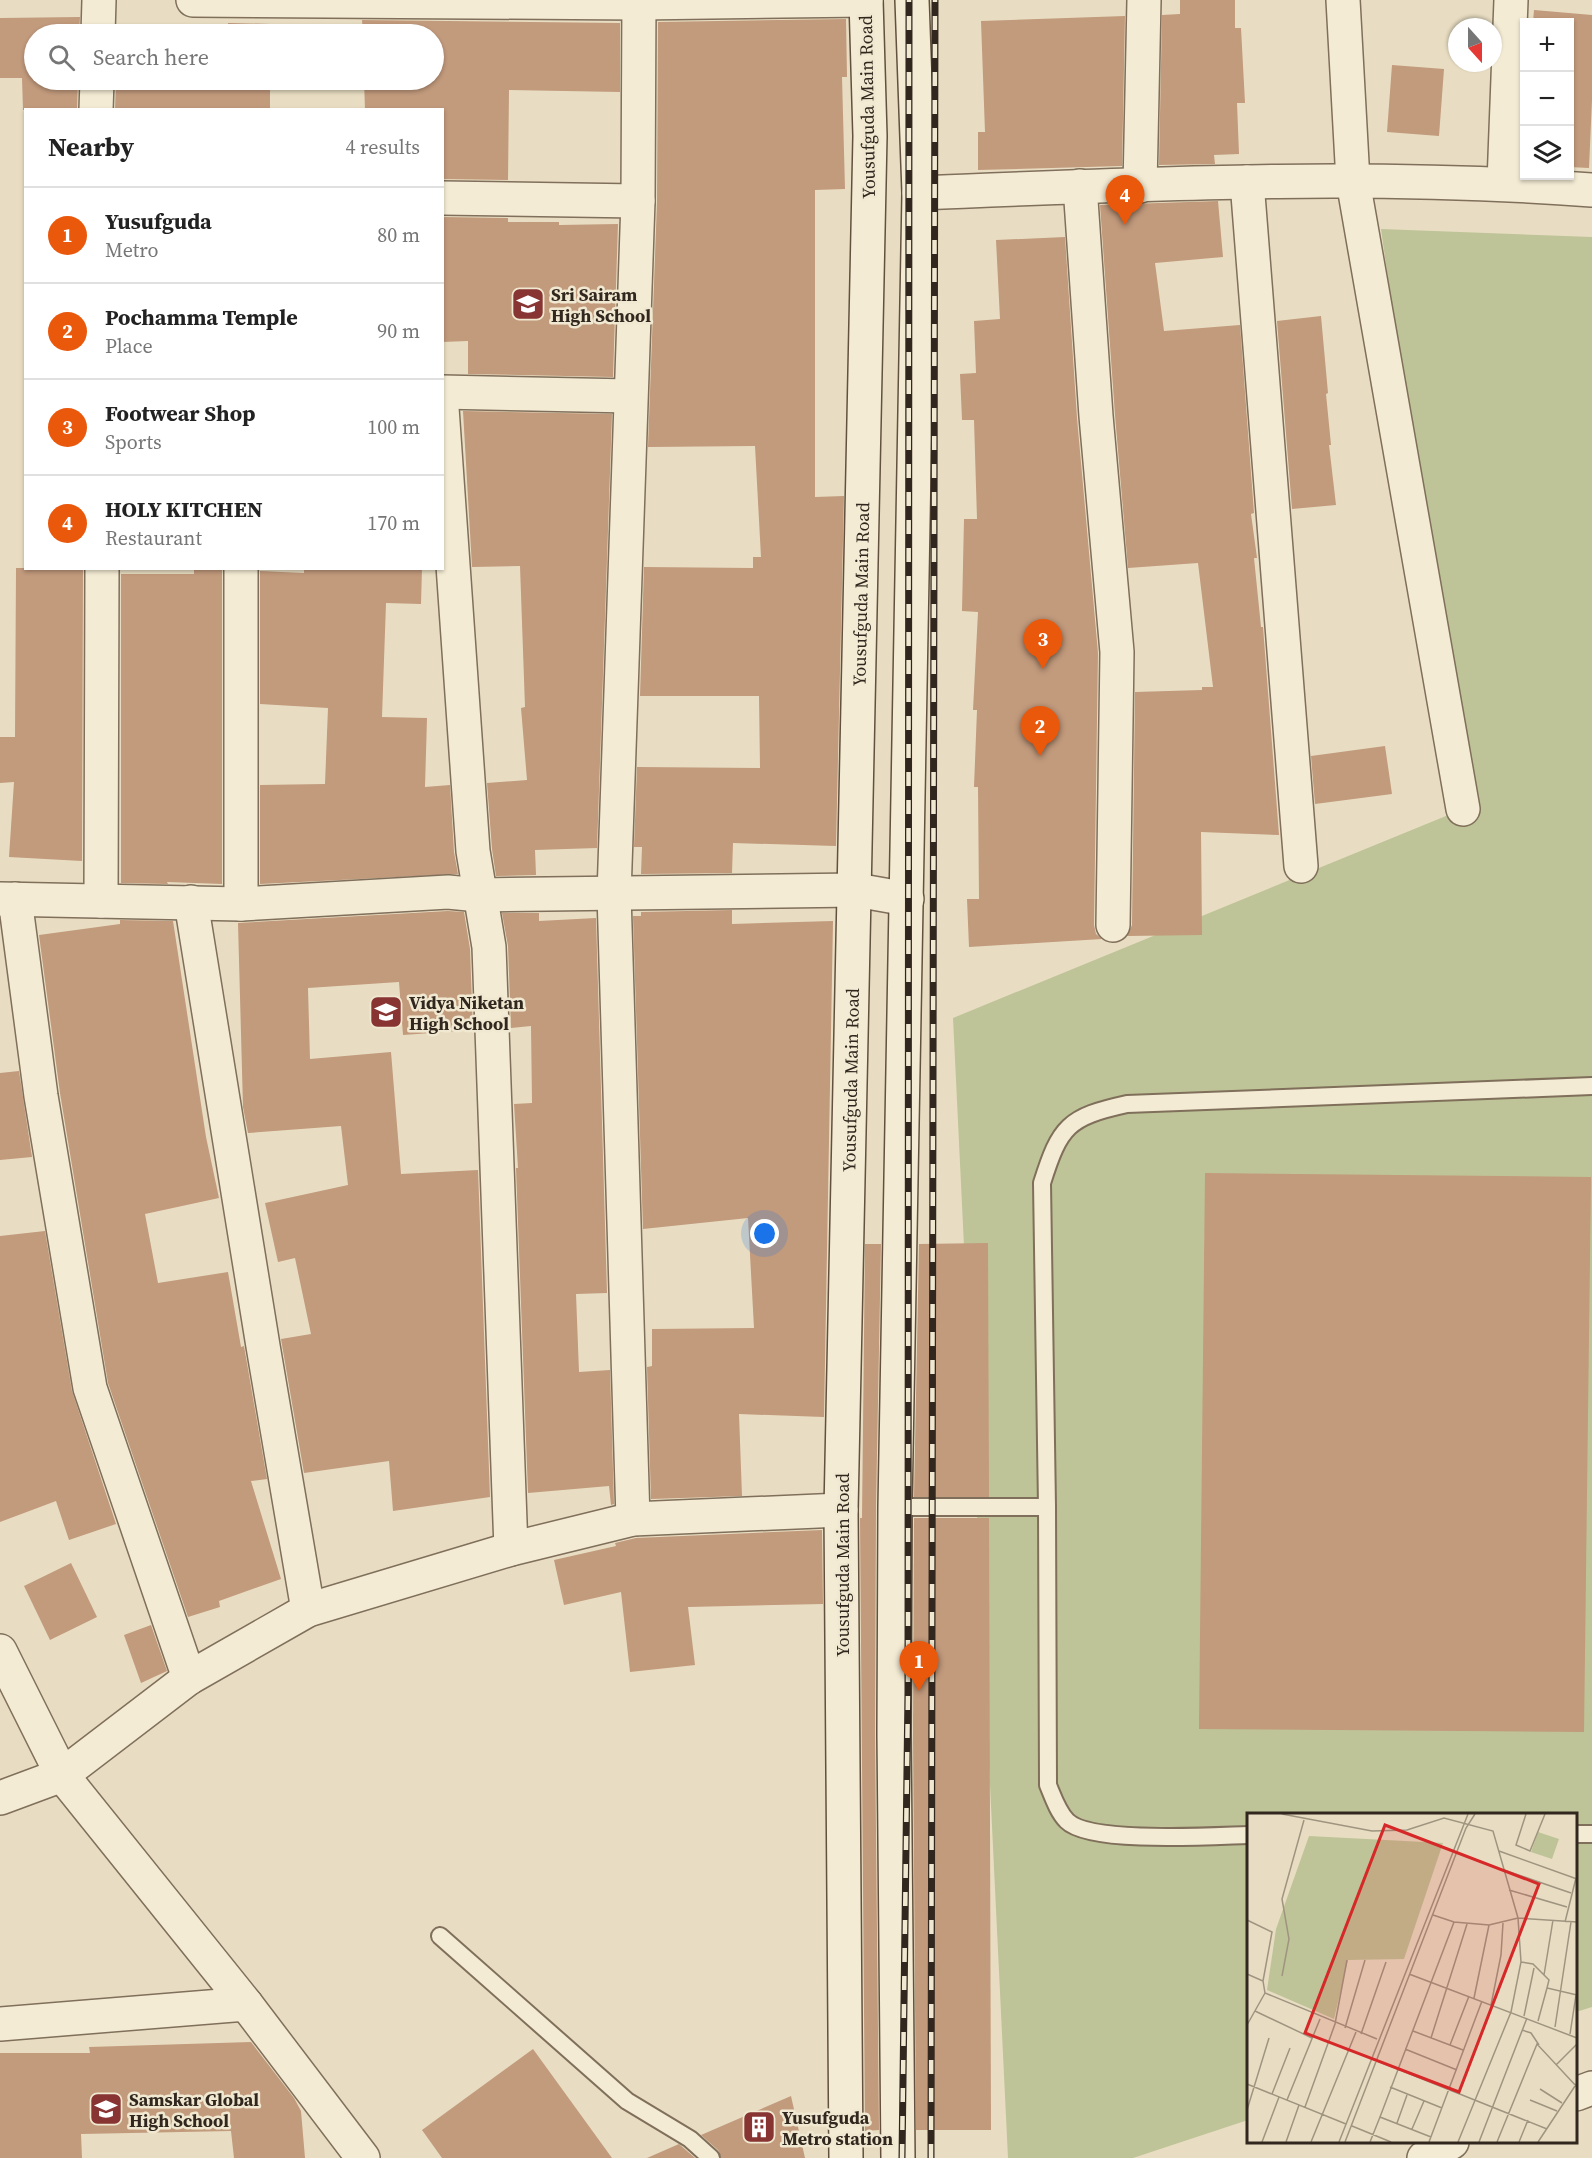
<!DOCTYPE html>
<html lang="en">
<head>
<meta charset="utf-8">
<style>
	:root { --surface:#fff; --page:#f6f6f6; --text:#222; --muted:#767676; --line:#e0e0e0; --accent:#ea580c }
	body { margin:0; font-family:"Source Serif 4",serif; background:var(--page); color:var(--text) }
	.controls { position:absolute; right:18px; top:18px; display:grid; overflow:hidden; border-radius:0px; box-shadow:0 2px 4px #0004 }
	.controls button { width:54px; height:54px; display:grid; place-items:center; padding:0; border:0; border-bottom:2px solid var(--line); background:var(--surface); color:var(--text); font:30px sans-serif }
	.compass { position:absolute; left:1448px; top:18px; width:54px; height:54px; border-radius:50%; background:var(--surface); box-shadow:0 2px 4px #0004; rotate:159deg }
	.you { position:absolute; left:765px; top:1234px; width:21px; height:21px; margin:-15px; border:4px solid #fff; border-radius:50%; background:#1a73e8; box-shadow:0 0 0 9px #1a73e833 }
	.badge { display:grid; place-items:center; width:39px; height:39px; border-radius:50%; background:var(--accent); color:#fff; font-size:20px; font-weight:700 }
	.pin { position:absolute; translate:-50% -50px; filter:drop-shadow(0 2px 3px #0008) }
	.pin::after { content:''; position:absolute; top:32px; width:21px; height:18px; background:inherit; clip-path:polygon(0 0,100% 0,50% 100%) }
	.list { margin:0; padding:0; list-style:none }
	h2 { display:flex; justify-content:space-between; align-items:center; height:78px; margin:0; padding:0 24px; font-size:26px }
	h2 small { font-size:20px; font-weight:400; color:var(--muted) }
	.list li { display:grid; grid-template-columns:39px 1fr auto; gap:18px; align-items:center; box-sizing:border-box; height:96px; padding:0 24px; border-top:2px solid var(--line) }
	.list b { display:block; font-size:22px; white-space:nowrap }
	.list p { margin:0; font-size:20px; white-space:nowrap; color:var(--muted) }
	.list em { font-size:20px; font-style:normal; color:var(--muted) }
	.icon { flex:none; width:33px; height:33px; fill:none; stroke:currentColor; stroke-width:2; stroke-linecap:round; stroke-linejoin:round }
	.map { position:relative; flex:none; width:1592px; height:2158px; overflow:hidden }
	.search { position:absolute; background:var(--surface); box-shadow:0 2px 4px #0004; left:24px; top:24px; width:420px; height:66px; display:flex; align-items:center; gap:15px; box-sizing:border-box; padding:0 21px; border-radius:33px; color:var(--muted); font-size:22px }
	.panel { position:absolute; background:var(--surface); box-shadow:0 2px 4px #0004; left:24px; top:108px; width:420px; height:462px; border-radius:0px }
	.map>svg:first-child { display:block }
	.green { fill:#bec497 }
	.building { fill:#c29a7c }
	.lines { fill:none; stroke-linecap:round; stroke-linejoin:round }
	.service-casing { stroke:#7f6f5b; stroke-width:20 }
	.minor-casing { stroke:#7f6f5b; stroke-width:36 }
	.tertiary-casing { stroke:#7f6f5b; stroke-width:36 }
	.secondary-casing { stroke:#61513e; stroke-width:36 }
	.service { stroke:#f4ebd4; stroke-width:16 }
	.minor { stroke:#f4ebd4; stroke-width:33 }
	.tertiary { stroke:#f4ebd4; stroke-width:33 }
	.secondary { stroke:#f4ebd4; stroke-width:33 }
	.rail-casing { stroke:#31271e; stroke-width:7 }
	.rail { stroke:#f0e8d0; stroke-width:4.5; stroke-dasharray:14; stroke-linecap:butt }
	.labels { text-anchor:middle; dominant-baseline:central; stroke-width:5; stroke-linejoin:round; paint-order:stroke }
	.street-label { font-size:18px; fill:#31271e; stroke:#f0e8d0 }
	.poi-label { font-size:18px; font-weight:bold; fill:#31271e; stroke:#f0e8d0; text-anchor:start }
	.inset-road { fill:none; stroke:#9f9480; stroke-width:1.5 }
	.view { fill:#d62828; fill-opacity:0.15; stroke:#d62828; stroke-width:3 }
	.inset-edge { fill:none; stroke:#31271e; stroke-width:3 }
</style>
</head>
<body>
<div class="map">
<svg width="1592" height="2158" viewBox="0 0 1592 2158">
	<rect width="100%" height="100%" fill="#e8ddc2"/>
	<path class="green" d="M 1381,229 L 1592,237 L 1592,2007 L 1576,2012 L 1576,1814 L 1248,1814 L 1248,2120 L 1133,2158 L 1008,2158 L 953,1018 L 1463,809 Z"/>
	<g class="building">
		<path d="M 1180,0 L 1235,0 L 1235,28 L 1241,28 L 1245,103 L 1237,103 L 1239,154 L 1214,155 L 1215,164 L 1159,165 L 1162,15 L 1180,14 Z"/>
		<path d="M 1534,10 L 1592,15 L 1592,100 L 1589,168 L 1569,167 L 1569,22 L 1533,22 Z"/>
		<path d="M 1125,16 L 1122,166 L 978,170 L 978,132 L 985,132 L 981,21 Z"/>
		<path d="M 80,17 L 79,34 L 34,34 L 34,80 L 78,80 L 77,110 L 23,110 L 22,78 L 0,78 L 0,18 Z"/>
		<path d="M 846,19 L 847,77 L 842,77 L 845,189 L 815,190 L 815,497 L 844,496 L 836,846 L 733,843 L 732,873 L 641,874 L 642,847 L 634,847 L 637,767 L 760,768 L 759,696 L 640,696 L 644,567 L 753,568 L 753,557 L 761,557 L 755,446 L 648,447 L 657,202 L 658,22 Z"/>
		<path d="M 362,20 L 620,23 L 620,92 L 509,90 L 508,180 L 442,179 L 442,110 L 365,110 L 364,80 L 434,80 L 434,34 L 363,34 Z"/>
		<path d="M 228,23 L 271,24 L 271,34 L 117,34 L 117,32 L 171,32 L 171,29 L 228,29 Z"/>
		<path d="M 1392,65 L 1444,69 L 1439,136 L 1387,132 Z"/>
		<path d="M 116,80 L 270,80 L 270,110 L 115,110 Z"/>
		<path d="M 1218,201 L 1223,257 L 1155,263 L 1164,331 L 1240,325 L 1254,513 L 1251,514 L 1257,558 L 1254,558 L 1261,627 L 1263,627 L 1279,835 L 1201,832 L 1202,935 L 1127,936 L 1132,925 L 1135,692 L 1202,690 L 1202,687 L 1213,687 L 1198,563 L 1128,568 L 1115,415 L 1100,205 Z"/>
		<path d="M 442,217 L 508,218 L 508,222 L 559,222 L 559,225 L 618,224 L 613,377 L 468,374 L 468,341 L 442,342 Z"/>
		<path d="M 1065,237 L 1077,418 L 1098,653 L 1094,925 L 1096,934 L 1102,939 L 969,947 L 967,899 L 979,899 L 978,787 L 974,787 L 977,710 L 973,710 L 978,612 L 962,611 L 964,519 L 977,519 L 974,420 L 962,420 L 960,374 L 976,373 L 974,321 L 1000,319 L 996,240 Z"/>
		<path d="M 1321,316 L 1328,393 L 1326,394 L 1331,445 L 1329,445 L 1336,505 L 1292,509 L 1277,321 Z"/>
		<path d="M 463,411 L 612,414 L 597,848 L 535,850 L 536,875 L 496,876 L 492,849 L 487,783 L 527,780 L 521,708 L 525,707 L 520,566 L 472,567 Z"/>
		<path d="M 16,568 L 83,568 L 82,861 L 9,857 L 14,782 L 0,783 L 0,737 L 15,737 Z"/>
		<path d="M 194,568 L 222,570 L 222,884 L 167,882 L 168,884 L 121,883 L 121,574 L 194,574 Z"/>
		<path d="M 304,568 L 422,568 L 421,604 L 386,603 L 382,717 L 427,718 L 425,787 L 450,785 L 454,852 L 458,874 L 260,884 L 260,785 L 325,784 L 328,708 L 260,704 L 260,571 L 304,573 Z"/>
		<path d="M 1385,746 L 1392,794 L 1315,804 L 1311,756 Z"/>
		<path d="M 732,910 L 732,924 L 833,921 L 824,1417 L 739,1414 L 742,1496 L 651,1499 L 647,1367 L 652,1366 L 652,1329 L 754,1328 L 748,1218 L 643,1229 L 633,916 L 641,916 L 641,912 Z"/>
		<path d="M 448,911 L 464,912 L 470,949 L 473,1030 L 403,1035 L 399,982 L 308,988 L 310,1059 L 391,1052 L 401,1174 L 478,1170 L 490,1497 L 393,1511 L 389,1461 L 304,1473 L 281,1339 L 311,1334 L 295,1258 L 278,1262 L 265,1203 L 348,1185 L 341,1126 L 248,1133 L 243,1107 L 238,923 Z"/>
		<path d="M 502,913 L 539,913 L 539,921 L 596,918 L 607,1293 L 576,1294 L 579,1372 L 610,1370 L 614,1504 L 611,1505 L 609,1486 L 528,1493 L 516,1168 L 518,1168 L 514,1104 L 532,1103 L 531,1026 L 511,1028 L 508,946 Z"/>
		<path d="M 120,920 L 173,921 L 206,1137 L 219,1198 L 145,1214 L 158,1283 L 228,1272 L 241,1347 L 244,1346 L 267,1479 L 251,1481 L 281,1579 L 219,1601 L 220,1607 L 188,1617 L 108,1383 L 60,1093 L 39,935 L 120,924 Z"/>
		<path d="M 19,1071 L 32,1157 L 0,1160 L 0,1073 Z"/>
		<path d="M 1205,1173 L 1591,1177 L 1584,1732 L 1199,1729 Z"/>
		<path d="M 45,1231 L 72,1391 L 116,1524 L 69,1540 L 56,1501 L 0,1522 L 0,1236 Z"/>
		<path d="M 988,1243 L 989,1497 L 914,1497 L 919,1244 Z"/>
		<path d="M 865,1244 L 881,1244 L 876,1507 L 875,1733 L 879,2130 L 865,2131 L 860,1518 L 862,1518 Z"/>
		<path d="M 914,1518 L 989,1518 L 991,2130 L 916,2130 L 913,1733 Z"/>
		<path d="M 822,1530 L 823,1604 L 688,1607 L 695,1665 L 630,1672 L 621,1592 L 564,1605 L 554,1560 L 616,1546 L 615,1543 L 636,1538 Z"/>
		<path d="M 71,1563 L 97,1617 L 50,1640 L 24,1586 Z"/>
		<path d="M 151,1625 L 167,1671 L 141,1683 L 124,1635 Z"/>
		<path d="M 251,2042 L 294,2098 L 301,2111 L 305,2158 L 234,2158 L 231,2131 L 81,2134 L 82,2158 L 0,2158 L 0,2053 L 90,2053 L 89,2047 Z"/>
		<path d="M 533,2049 L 612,2158 L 442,2158 L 422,2130 Z"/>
		<path d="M 791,2096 L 805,2158 L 721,2158 L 718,2150 L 701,2135 Z"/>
		<path d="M 679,2144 L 695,2158 L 647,2158 Z"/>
	</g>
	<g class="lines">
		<defs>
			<g id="service">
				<path d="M 895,1507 L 1047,1507"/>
				<path d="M 1576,1834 L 1592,1834"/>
				<path d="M 1248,1835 C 1213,1836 1090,1844 1067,1821 C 1058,1812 1053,1797 1048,1785 L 1047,1507 L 1042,1183 C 1060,1126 1068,1117 1127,1104 L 1592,1086"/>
				<path d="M 440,1936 L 627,2101 L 690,2139 L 711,2158"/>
			</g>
			<g id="minor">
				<path d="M 193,0 L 639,3 L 866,0"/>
				<path d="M 1343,0 L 1353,181 L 1463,809"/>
				<path d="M 98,34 L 99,0"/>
				<path d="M 96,110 L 97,80"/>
				<path d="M 1247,182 L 1301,866"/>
				<path d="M 1504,183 L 1511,0"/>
				<path d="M 1080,186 L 1096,416 L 1117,652 L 1113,925"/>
				<path d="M 1140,186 L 1144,0"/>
				<path d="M 919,193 C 1143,184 1368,173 1592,190"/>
				<path d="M 442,198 L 638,201"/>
				<path d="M 442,392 L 630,396"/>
				<path d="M 442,408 L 473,851 L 489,947 L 511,1549"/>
				<path d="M 15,899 L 41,1096 L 90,1388 L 189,1678"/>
				<path d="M 101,901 L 102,568"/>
				<path d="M 191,902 L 263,1346 L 308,1610"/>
				<path d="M 241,904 L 241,568"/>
				<path d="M 633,1519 L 614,894 L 638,201 L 639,0"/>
				<path d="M 0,1651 L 62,1775 L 246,2004 L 363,2158"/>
				<path d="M 0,1798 L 62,1775 L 189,1678 L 308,1610 L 511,1549 L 633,1519 L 841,1510"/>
				<path d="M 0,2024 L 246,2004"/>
				<path d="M 1576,2094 L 1592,2088"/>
				<path d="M 1424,2158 L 1452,2142"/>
			</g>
			<path id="tertiary" d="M 0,899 L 241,904 L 448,892 L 479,895 L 856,890 L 907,899"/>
			<g id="secondary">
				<path id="s1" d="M 846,2158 L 841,1510 L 870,136 L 866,0"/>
				<path d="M 898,2158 L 894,1733 L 895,1507 L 919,193 L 912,0"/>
			</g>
		</defs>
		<use href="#service" class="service-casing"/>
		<use href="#minor" class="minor-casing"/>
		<use href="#tertiary" class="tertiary-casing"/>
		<use href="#secondary" class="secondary-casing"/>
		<use href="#service" class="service"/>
		<use href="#minor" class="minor"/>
		<use href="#tertiary" class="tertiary"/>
		<use href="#secondary" class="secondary"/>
		<defs>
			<g id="rail">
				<path d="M 902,2158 L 908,1692 L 909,0"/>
				<path d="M 931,2158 L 935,0"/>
			</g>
		</defs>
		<use href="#rail" class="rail-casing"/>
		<use href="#rail" class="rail"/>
	</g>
	<defs>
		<symbol id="university-square" viewBox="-11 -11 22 22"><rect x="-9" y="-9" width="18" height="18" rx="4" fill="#873432" stroke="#f0e8d0"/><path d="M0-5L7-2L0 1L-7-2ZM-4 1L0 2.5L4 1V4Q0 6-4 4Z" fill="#fff"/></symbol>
		<symbol id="building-square" viewBox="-11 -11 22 22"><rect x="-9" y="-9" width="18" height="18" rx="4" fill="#873432" stroke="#f0e8d0"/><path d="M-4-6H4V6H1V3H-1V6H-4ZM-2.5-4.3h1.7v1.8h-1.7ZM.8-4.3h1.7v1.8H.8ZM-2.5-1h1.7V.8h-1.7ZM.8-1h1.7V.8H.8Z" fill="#fff"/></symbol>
	</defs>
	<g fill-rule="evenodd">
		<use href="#university-square" x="509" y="285" width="38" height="38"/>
		<use href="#university-square" x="367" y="993" width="38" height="38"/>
		<use href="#university-square" x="87" y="2090" width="38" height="38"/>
		<use href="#building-square" x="740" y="2108" width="38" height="38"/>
	</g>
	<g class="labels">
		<g class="street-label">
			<text transform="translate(867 107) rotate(-91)">Yousufguda Main Road</text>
			<text stroke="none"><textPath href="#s1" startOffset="1564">Yousufguda Main Road</textPath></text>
			<text stroke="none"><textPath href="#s1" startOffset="1078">Yousufguda Main Road</textPath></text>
			<text transform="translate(842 1565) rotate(-90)">Yousufguda Main Road</text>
		</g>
		<g class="poi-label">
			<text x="551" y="294">Sri Sairam<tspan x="551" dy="21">High School</tspan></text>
			<text x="409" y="1002">Vidya Niketan<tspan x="409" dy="21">High School</tspan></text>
			<text x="129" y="2099">Samskar Global<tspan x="129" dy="21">High School</tspan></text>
			<text x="782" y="2117">Yusufguda<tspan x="782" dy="21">Metro station</tspan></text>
		</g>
	</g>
	<g transform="translate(1247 1813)">
		<rect width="330" height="330" fill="#e8ddc2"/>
		<path d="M 291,19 L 312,26 L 305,46 L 284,39 ZM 62,23 L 196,30 L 157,146 L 101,147 L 87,206 L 20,177 L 29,116 Z" fill="#bec497"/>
		<path class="inset-road" d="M 35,1 L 125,18 L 160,17 L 197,5 L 246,18 L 271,105 L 274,149 L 264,199 L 211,329M 279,1 L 269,32 L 283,38 L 298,1M 252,38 L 330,66M 257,57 L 324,80M 262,77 L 320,94M 186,102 L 207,109 L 242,112 L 271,105 L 330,109M 0,107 L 25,119 L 16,168M 318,109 L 329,65M 274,149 L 286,151 L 302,167 L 300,175 L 330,182M 0,161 L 16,168 L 18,180 L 130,226M 162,161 L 330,225M 297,162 L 306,107M 35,163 L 42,126 L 35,86 L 57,7M 227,185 L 242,112M 244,192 L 254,142 L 256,110M 8,198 L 65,225M 277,203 L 287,155M 291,208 L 300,175M 0,212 L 18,180M 308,214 L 324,109M 98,215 L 118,147M 275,217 L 284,220 L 292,232M 166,218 L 216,237M 114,221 L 139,149M 323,221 L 329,182M 184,225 L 220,111M 203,232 L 222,183M 158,236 L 210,257M 128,247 L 300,316M 309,252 L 330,231M 0,271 L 99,311M 143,274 L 195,295M 293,276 L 315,290M 25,281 L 43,235M 40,287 L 73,206M 283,287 L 310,298M 58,294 L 88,211 L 100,147M 0,297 L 22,225M 150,310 L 160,282M 105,313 L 144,329M 165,316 L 177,288M 184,324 L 133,304 L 207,109M 15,329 L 32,284M 39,329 L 52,292M 64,329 L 109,219M 92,329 L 221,1M 98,329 L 219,15 L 228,1M 123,329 L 133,304M 182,329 L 235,188M 232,329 L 280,205M 250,329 L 290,231 L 330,274M 272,329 L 281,307M 291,329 L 330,270"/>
		<path class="view" d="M 138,12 L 292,71 L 212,279 L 58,220 Z"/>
		<rect width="330" height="330" class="inset-edge"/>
	</g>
</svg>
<div class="controls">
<button>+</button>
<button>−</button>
<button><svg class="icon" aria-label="layers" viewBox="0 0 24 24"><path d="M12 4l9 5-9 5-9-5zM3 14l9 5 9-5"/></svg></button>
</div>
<svg class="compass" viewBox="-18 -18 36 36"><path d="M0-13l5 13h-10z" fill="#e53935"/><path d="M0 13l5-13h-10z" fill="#767676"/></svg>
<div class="you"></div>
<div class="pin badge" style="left:919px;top:1691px">1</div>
<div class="pin badge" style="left:1040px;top:756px">2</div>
<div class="pin badge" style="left:1043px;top:669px">3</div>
<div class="pin badge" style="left:1125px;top:225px">4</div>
<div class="search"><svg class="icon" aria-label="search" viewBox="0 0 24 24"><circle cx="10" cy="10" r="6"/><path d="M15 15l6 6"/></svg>Search here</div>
<section class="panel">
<h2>Nearby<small>4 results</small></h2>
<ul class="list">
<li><span class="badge">1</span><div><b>Yusufguda</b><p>Metro</p></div><em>80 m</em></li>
<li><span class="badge">2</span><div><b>Pochamma Temple</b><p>Place</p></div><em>90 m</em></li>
<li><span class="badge">3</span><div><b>Footwear Shop</b><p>Sports</p></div><em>100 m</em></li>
<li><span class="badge">4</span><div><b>HOLY KITCHEN</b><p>Restaurant</p></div><em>170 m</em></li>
</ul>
</section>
</div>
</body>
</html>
